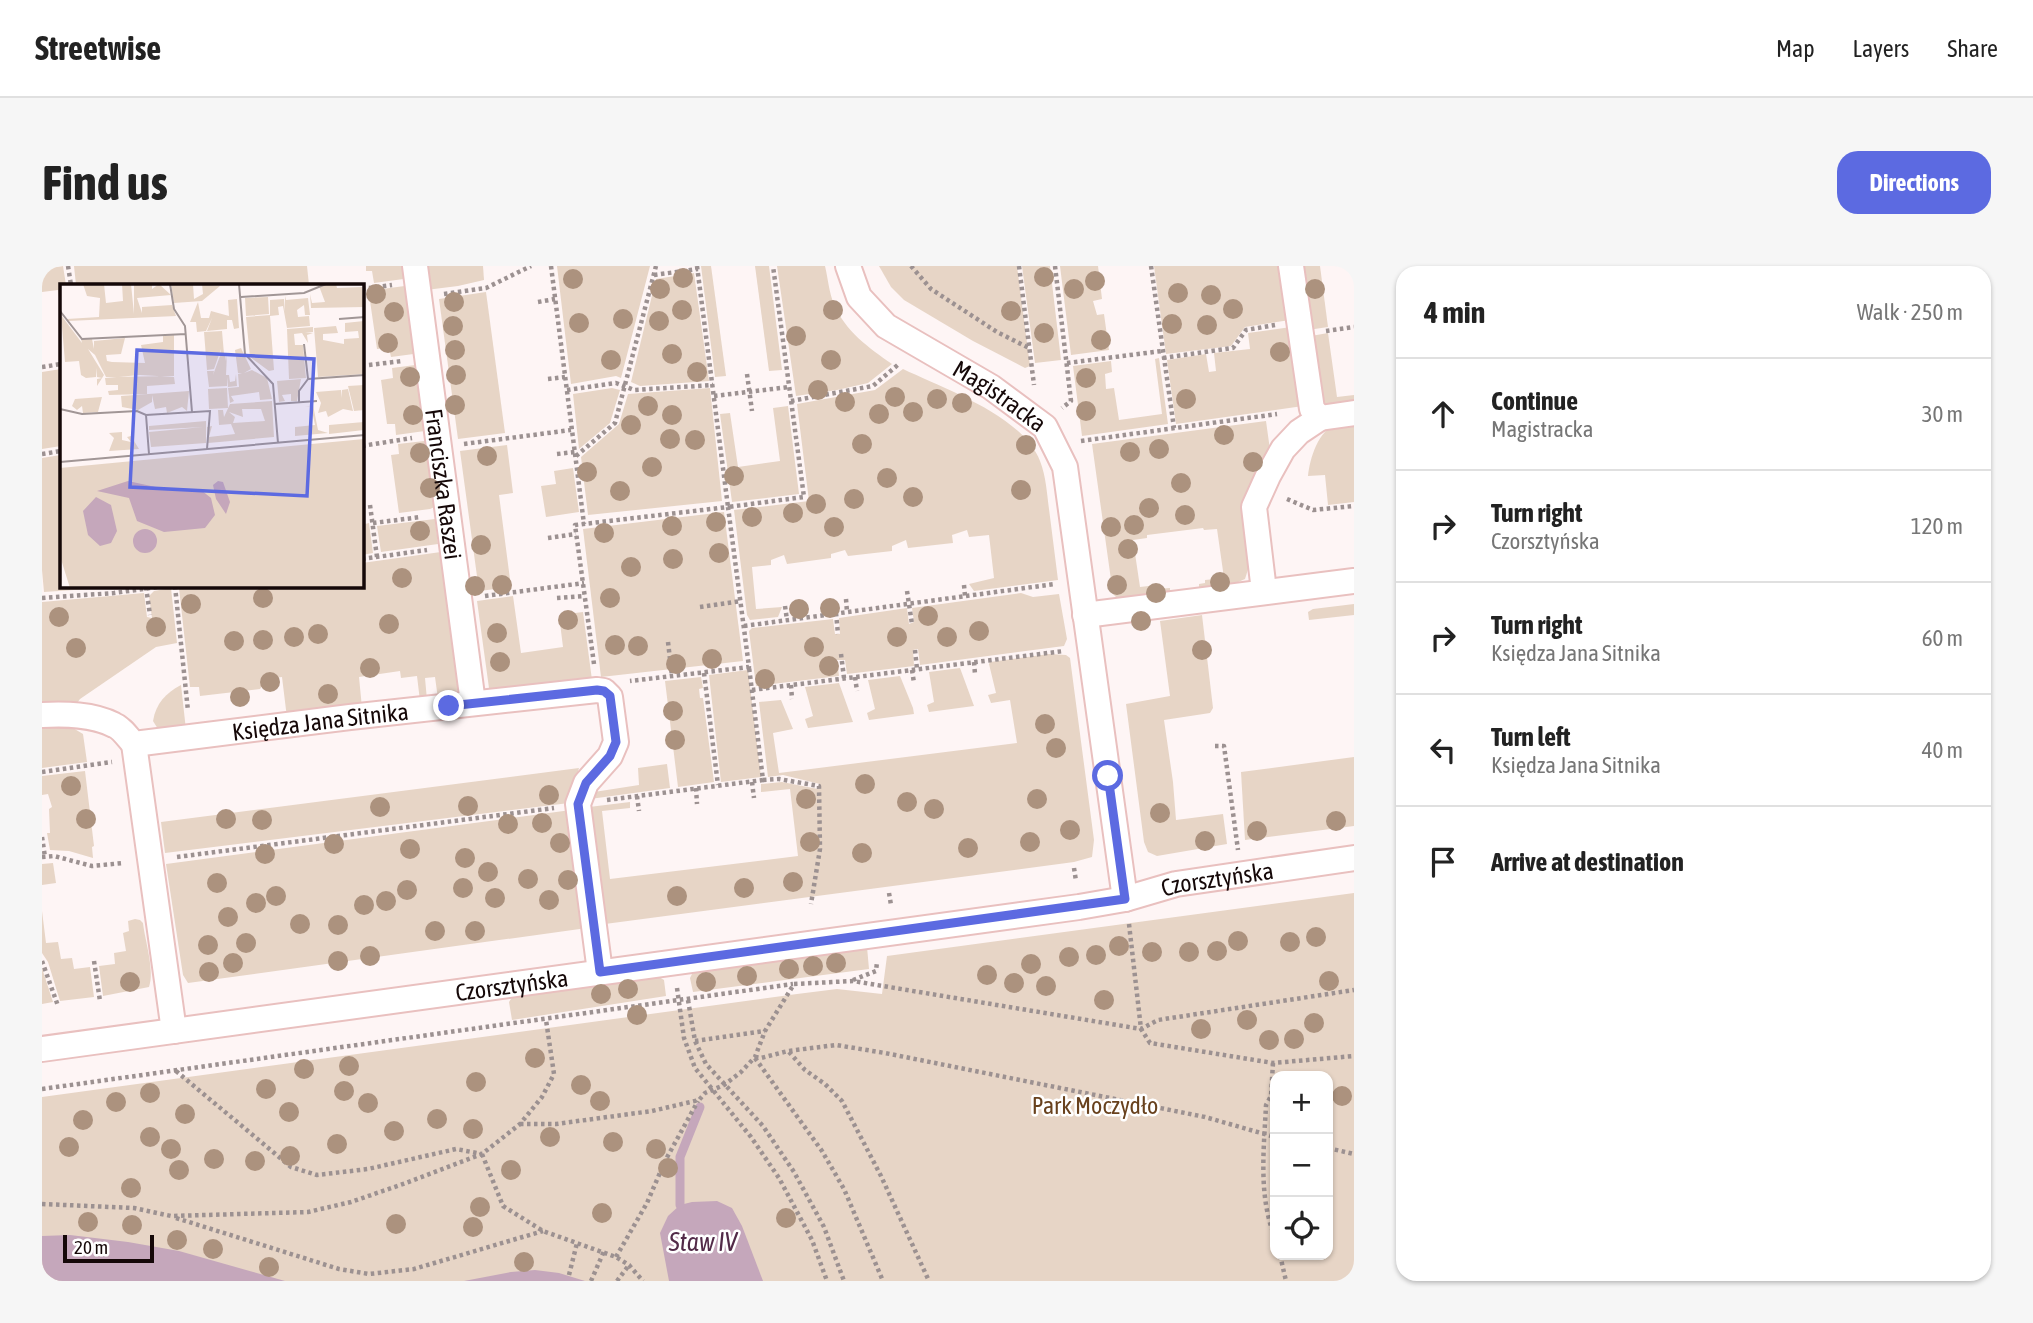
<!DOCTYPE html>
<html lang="en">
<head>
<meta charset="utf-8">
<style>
	:root { --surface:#fff; --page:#f6f6f6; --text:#222; --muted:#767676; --line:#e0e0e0; --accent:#5c6ae1 }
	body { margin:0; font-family:"Asap Condensed",sans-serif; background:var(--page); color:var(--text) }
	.controls { position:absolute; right:21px; bottom:21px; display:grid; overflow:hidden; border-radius:14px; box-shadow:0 2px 5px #0004 }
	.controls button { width:63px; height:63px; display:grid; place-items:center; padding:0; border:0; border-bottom:2px solid var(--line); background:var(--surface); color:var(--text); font:35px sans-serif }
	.scale { position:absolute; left:21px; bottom:18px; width:91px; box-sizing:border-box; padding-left:7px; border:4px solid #150808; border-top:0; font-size:19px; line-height:24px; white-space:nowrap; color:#150808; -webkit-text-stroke:5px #fff; paint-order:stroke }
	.stop { position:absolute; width:21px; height:21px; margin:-16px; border:5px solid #5c6ae1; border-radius:50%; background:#fff }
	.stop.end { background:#5c6ae1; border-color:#fff; box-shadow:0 2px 7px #0008 }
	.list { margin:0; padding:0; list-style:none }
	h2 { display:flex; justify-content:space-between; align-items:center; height:91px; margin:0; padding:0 28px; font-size:30px }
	h2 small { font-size:23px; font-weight:400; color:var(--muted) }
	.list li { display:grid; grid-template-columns:46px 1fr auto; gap:21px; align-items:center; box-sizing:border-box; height:112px; padding:0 28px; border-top:2px solid var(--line) }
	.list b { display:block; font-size:26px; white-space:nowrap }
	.list p { margin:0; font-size:23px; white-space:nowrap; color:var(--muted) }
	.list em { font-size:23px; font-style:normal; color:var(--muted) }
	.icon { flex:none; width:38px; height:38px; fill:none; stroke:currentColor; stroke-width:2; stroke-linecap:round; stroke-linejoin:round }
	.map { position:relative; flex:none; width:1312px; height:1015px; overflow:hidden; border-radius:21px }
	header { display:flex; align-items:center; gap:42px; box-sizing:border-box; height:98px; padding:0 35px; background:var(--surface); border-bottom:2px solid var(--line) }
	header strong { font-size:33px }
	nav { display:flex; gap:38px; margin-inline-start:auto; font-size:24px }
	.intro { display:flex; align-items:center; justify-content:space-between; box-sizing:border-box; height:168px; padding:0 42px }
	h1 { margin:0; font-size:49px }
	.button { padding:18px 32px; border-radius:21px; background:var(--accent); color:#fff; font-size:24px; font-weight:700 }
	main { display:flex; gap:42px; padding:0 42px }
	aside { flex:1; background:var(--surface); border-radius:21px; box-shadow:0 2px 5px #0004 }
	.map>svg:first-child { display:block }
	.green { fill:#e7d5c6; fill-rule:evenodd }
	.water { fill:#c5a7bb }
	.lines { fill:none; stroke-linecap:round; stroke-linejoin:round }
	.stream { stroke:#c5a7bb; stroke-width:9 }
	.street-casing { stroke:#e9c0bf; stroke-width:28 }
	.path { stroke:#9c9191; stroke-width:4.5; stroke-dasharray:3.5 3.5; stroke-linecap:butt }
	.street { stroke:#fff; stroke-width:24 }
	.tree { fill:#ac927e }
	.route { stroke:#5c6ae1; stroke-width:9 }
	.labels { text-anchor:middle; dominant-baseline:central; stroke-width:5; stroke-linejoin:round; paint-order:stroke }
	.street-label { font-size:24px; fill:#150808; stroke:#fff }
	.park-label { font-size:24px; fill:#68411d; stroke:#fff }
	.water-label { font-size:26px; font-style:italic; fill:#522a48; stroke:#fff }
	.inset-road { fill:none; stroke:#a19696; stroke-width:2 }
	.view { fill:#5c6ae1; fill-opacity:0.15; stroke:#5c6ae1; stroke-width:3.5 }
	.inset-edge { fill:none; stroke:#150808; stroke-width:3.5 }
</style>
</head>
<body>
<header>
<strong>Streetwise</strong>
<nav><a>Map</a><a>Layers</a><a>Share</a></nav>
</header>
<div class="intro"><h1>Find us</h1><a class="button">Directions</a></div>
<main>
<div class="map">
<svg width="1312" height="1015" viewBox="0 0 1312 1015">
	<rect width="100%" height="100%" fill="#fef5f5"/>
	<g class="green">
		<path d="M 21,0 L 24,19 L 19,19 L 19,45 L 16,24 L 0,26 L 0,3 Z"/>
		<path d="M 32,0 L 265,0 L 267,19 L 34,19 Z"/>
		<path d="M 324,0 L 368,0 L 369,12 L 332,17 L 330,5 L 324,5 Z"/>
		<path d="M 380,0 L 441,0 L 442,14 L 416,20 L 384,24 Z"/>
		<path d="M 515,0 L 608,0 L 579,112 L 574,110 L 529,118 Z"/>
		<path d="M 659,0 L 669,0 L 684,110 L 673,111 Z"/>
		<path d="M 713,0 L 727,0 L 740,104 L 727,105 Z"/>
		<path d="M 735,0 L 783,0 C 786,12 787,27 792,38 C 803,65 827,82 850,98 L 826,117 L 795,124 L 754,130 Z"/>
		<path d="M 837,0 L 975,0 L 988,100 L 983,102 L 931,75 L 862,34 L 849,21 Z"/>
		<path d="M 980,0 L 1008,0 L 1019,94 L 993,97 Z"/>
		<path d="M 1018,0 L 1056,0 L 1060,33 L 1051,35 L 1055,49 L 1062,48 L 1067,84 L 1029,89 Z"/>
		<path d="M 1112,0 L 1240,0 L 1248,54 L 1203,61 L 1189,80 L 1124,88 Z"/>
		<path d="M 1257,0 L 1278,0 L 1286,61 L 1266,64 Z"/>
		<path d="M 652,7 L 667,115 L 598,120 L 589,116 L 614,13 Z"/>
		<path d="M 370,19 L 379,87 L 349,91 L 347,82 L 335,83 L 328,35 L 334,34 L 333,24 Z"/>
		<path d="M 444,26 L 463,167 L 416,173 L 397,33 Z"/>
		<path d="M 1249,61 L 1261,140 L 1134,158 L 1125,94 L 1164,88 L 1167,106 L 1174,105 L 1172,87 L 1208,83 L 1206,67 Z"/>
		<path d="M 1286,67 L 1295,131 L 1312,129 L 1312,137 L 1281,140 L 1269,70 Z"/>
		<path d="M 1117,92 L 1126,158 L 1040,170 L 1031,100 L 1069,95 L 1070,106 L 1063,108 L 1064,123 L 1072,122 L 1077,154 L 1120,148 L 1113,93 Z"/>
		<path d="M 381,98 L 390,164 L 354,169 L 353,158 L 345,158 L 339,114 L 351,112 L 350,102 Z"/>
		<path d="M 19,103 L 19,180 L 0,183 L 0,106 Z"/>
		<path d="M 861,103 C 903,123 981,150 998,195 C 1004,210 1005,228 1007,243 C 1010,267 1013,290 1016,314 L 932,325 L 927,318 L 952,312 L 947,269 L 927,271 L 925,264 L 910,269 L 911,277 L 866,282 L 864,274 L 850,280 L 850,285 L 806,290 L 803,284 L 789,288 L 789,292 L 745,298 L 742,289 L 729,294 L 729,299 L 710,301 L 714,343 L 740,341 L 736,351 L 708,354 L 705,349 L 692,244 L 767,235 L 755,138 L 833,124 Z"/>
		<path d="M 570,122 L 578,124 L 568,157 L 537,183 L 531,128 Z"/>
		<path d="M 668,122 L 680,235 L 546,249 L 539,191 L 577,158 L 586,128 Z"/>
		<path d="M 746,140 L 757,228 L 690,236 L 678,148 L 688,147 L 696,201 L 738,195 L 731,142 Z"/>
		<path d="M 1312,154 L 1312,236 L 1286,239 L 1283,209 L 1266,210 C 1268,192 1276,165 1295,157 C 1299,155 1307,155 1312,154 Z"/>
		<path d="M 1224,155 L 1229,191 L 1200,240 L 1209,294 L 1203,313 L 1194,317 L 1157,322 L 1157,318 L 1163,317 L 1163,314 L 1182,312 L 1175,263 L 1162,264 L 1161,262 L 1105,269 L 1105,272 L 1091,274 L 1098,321 L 1115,319 L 1115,323 L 1128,322 L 1128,325 L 1075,332 L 1071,328 L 1050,178 Z"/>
		<path d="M 391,174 L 400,238 L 388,243 L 357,247 L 349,189 L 357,188 L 356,178 Z"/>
		<path d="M 465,179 L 471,227 L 457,229 L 469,321 L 437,325 L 418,185 Z"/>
		<path d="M 19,189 L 19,320 L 91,320 L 2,326 L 0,304 L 0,192 Z"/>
		<path d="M 531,202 L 537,246 L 504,251 L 499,220 L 514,218 L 512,205 Z"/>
		<path d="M 320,240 L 323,258 L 327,257 L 331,287 L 320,289 Z"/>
		<path d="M 682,246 L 701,395 L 559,411 L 541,263 Z"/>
		<path d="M 393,253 L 396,278 L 339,286 L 335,260 Z"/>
		<path d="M 406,285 L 419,422 L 403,432 L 396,433 L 393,411 L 383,412 L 385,434 L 378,435 L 375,410 L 359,412 L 358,405 L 317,411 L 320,442 L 245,452 L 240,411 L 225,413 L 218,423 L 158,430 L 157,421 L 148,421 L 137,322 L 150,320 L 320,320 L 320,297 Z"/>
		<path d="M 129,322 L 135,377 L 114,381 L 38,433 L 29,445 L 0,437 L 0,336 L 102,327 L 105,351 L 110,352 L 107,330 L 112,325 Z"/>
		<path d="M 979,327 L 991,331 L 1017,328 L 1025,373 L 1022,380 L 878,399 L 876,383 L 871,384 L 872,400 L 805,408 L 803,394 L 795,394 L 797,410 L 714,420 L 707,365 L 710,362 L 791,353 L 793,368 L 798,368 L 797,352 L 865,342 L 867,358 L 872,356 L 870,342 Z"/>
		<path d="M 471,330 L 479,387 L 521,381 L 517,349 L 541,346 L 550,414 L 451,427 L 447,422 L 435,335 Z"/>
		<path d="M 1312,338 L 1312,349 L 1267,354 L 1266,346 L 1271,343 Z"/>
		<path d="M 1160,349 L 1171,442 L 1168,447 L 1122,454 L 1131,516 L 1134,554 L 1181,548 L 1185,578 L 1115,590 L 1106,586 L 1102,576 L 1084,438 L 1128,430 L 1118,355 Z"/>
		<path d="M 1007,388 L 1024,389 L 1028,392 L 1052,574 L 1050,591 L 1032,596 L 563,658 L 547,541 L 588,536 L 588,542 L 560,545 L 568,613 L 756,590 L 748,523 L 719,526 L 719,518 L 740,516 L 776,523 L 778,518 L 741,509 L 726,511 L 717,436 L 739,434 L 751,463 L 731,467 L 737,507 L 975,477 L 968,434 L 949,437 L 946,429 L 954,427 L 947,398 L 948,396 Z"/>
		<path d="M 918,402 L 932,440 L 887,446 L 885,439 L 892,436 L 887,406 Z"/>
		<path d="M 706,404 L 719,511 L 679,516 L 667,409 Z"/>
		<path d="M 858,410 L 871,442 L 872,448 L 827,454 L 825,447 L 833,443 L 826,414 Z"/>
		<path d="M 659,411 L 661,422 L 657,423 L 658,432 L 661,432 L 672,516 L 636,521 L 623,415 Z"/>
		<path d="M 797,417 L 811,456 L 766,462 L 763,453 L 771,450 L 763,421 Z"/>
		<path d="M 139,419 L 144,464 L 116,463 L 111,455 C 114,437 124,427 139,419 Z"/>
		<path d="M 0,454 L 19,455 L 41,468 L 45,496 L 0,502 Z"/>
		<path d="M 1312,491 L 1312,560 L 1203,574 L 1199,506 Z"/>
		<path d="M 625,498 L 628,522 L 548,533 L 552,526 L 597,519 L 596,502 Z"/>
		<path d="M 537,502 L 527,537 L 123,587 L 119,556 Z"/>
		<path d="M 43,505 L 52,580 L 50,581 L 51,592 L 27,585 L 8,584 L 5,567 L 8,567 L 7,543 L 10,541 L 6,528 L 0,529 L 0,510 Z"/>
		<path d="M 529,544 L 545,662 L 146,717 L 141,709 L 124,598 Z"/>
		<path d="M 11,597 L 14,617 L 0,619 L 0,598 Z"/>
		<path d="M 1312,627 L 1312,1015 L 0,1015 L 0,831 L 755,728 L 795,723 L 840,728 L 845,690 ZM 1233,810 L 1286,810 L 1286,989 L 1233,989 Z"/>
		<path d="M 0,645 L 4,677 L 16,676 L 19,693 L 30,692 L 32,703 L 48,701 L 52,731 L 18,735 L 6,696 L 0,687 Z"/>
		<path d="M 93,653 L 98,654 L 101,657 C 103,675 113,705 107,721 L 61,730 L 57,700 L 73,698 L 72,687 L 84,685 L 81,667 L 87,665 L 86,655 Z"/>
		<path d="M 825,681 L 827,703 L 651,726 L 648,712 L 652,704 Z"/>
		<path d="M 0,702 L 11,736 L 0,738 Z"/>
		<path d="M 617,711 L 622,714 L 624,730 L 470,754 L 467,736 L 471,730 Z"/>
	</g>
	<g class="water">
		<path d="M 675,935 L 690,942 L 700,960 L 721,1015 L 627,1015 L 618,967 L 626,950 L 638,939 L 650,936 Z"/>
		<path d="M 28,969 L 86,976 L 137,985 L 243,1015 L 0,1015 L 0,970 Z"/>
		<path d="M 493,1004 L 517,1007 L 543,1015 L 422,1015 L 469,1006 Z"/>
	</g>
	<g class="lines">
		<path class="stream" d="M 638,939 L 638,891 L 658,841"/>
		<defs>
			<g id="street">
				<path id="s1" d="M 373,0 L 431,437"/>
				<path id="s2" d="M 806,0 L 817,31 L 844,60 L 949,121 L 1003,161 L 1023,201 L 1083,633"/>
				<path d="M 1278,152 L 1312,147"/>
				<path d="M 1222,325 L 1212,241 L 1226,210 L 1241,183 L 1257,166 L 1278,152 L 1270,143 L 1249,0"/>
				<path d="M 1043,349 L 1312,315"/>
				<path id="s3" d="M 0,449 C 23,448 51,448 72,459 C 80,462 86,472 92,478 L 308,451 L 555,424 L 562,425 L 568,431 L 574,476 L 568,490 L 544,517 L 536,538 L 558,706"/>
				<path d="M 92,478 L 132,765"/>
				<path id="s4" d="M 0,783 L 1037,641 L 1083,633 L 1134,618 L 1312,592"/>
			</g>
		</defs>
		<use href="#street" class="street-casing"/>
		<g class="path">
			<path d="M 26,0 L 29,19"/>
			<path d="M 509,0 L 542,258"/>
			<path d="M 655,0 L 686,241 L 762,231 L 731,0"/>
			<path d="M 869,0 L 889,23 L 955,66 L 987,82"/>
			<path d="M 977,0 L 992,119"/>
			<path d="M 1013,0 L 1029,135 L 1020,142"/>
			<path d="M 1109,0 L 1132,162"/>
			<path d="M 612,9 L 656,3"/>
			<path d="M 320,23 L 350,19"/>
			<path d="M 402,28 L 444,22 L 489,0"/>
			<path d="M 496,36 L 513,33"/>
			<path d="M 1284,65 L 1312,61"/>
			<path d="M 1121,92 L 1191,82 L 1204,64 L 1233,59"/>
			<path d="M 1025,97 L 1120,85"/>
			<path d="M 327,99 L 360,95"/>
			<path d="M 0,101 L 19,98"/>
			<path d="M 705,108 L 710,145"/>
			<path d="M 506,113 L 523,111"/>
			<path d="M 525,124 L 574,117 L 592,124 L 671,119"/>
			<path d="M 672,130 L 747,121"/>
			<path d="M 749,135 L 831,120 L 858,97"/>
			<path d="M 1039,175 L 1235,148"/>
			<path d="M 422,178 L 529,164"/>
			<path d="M 320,180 L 370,172"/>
			<path d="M 0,188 L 19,185"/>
			<path d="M 515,188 L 533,186"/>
			<path d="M 534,190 L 573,157 L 614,0"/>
			<path d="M 1245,233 L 1271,244 L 1312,240"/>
			<path d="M 328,239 L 335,291"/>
			<path d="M 331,257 L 379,251"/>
			<path d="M 506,272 L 534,268"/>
			<path d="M 320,293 L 385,284"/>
			<path d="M 922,319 L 923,330"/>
			<path d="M 133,320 L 146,445"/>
			<path d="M 104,321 L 108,349"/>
			<path d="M 865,325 L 870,358"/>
			<path d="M 443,330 L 542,317"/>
			<path d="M 0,332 L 72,327 L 123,320"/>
			<path d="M 515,332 L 543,330"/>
			<path d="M 804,333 L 805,346"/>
			<path d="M 743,340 L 745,354"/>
			<path d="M 658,341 L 699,335"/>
			<path d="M 794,347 L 796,368"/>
			<path d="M 702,360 L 1013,318"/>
			<path d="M 626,376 L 630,410"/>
			<path d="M 873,384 L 875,403"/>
			<path d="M 799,388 L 802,412"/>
			<path d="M 932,396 L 933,408"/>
			<path d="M 552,398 L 533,259 L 686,241 L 707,401 L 588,415"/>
			<path d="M 870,404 L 872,417"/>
			<path d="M 662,407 L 676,519"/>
			<path d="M 813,411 L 815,425"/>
			<path d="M 749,419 L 750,433"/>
			<path d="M 710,424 L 1022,385"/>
			<path d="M 1173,480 L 1182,480 L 1196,584"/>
			<path d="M 0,506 L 70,496"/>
			<path d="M 721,514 L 737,513 L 777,520 L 778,583 L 769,638"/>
			<path d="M 710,516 L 712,532"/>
			<path d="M 654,522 L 655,538"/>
			<path d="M 595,530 L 597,545"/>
			<path d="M 565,534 L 721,514 L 707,401"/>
			<path d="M 0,571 L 3,591"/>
			<path d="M 0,591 L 12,590 L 50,600 L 81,597"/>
			<path d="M 135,591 L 512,542"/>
			<path d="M 1032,602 L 1034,615"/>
			<path d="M 847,627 L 849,639"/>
			<path d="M 1087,658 L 1099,763 L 1108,777 L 1231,797 L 1312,790"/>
			<path d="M 0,695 L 16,740"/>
			<path d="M 52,695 L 58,735"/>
			<path d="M 811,714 L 834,705 L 835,696"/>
			<path d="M 635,722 L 642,772 L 653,802 L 709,871 L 737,912 L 770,974 L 785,1015"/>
			<path d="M 646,734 L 653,775 L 664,798 L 721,860 L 752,906 L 782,961 L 802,1015"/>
			<path d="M 653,775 L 723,765"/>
			<path d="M 747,786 L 763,804 L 783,818 L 800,835 L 839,910 L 887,1015"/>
			<path d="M 713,791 L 719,792 L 746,785 L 794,779 L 843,787 L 1163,851 L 1233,871"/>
			<path d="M 713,792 L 780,885 L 802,923 L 841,1015"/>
			<path d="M 1231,797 L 1229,830 L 1224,839 C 1222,882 1216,931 1233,971"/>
			<path d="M 134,805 L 249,901 L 275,909 L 326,903 L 414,883 L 440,888"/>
			<path d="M 0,823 L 751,718"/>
			<path d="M 478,858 L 514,858 L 610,845 L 657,834 L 663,827 L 682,819 L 699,806 L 713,791 L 723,765 L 752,718 L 811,715 L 1099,763 L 1116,754 L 1312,724"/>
			<path d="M 1286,882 L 1312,888"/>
			<path d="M 440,888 L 461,940 L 501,965 L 574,991 L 587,999 L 601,1015"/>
			<path d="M 0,938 L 92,942 L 129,950 L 266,946 L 309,936 L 364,917 L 440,888 L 478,858 L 500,831 L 512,808 L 504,754"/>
			<path d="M 134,952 L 297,1003 L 327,1008 L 372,1003 L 501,965"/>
			<path d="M 1238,989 L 1244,1015"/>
			<path d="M 574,991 L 605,937 L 623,895 L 656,835"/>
			<path d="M 527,1009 L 535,977"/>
			<path d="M 549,1015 L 562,985"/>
			<path d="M 575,1015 L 587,999"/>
		</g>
		<use href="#street" class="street"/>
	</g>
	<g class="tree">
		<circle cx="1002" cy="11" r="10"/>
		<circle cx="641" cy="12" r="10"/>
		<circle cx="531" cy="13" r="10"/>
		<circle cx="1053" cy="15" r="10"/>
		<circle cx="618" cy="23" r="10"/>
		<circle cx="1032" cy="23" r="10"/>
		<circle cx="1273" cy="23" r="10"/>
		<circle cx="1136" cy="27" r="10"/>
		<circle cx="334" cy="28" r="10"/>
		<circle cx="1169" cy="29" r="10"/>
		<circle cx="412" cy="36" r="10"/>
		<circle cx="1191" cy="43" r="10"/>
		<circle cx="640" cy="44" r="10"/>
		<circle cx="791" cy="44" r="10"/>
		<circle cx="969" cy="45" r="10"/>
		<circle cx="352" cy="46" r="10"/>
		<circle cx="581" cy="53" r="10"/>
		<circle cx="617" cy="55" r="10"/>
		<circle cx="537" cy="57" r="10"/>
		<circle cx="1130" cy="58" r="10"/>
		<circle cx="1165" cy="59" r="10"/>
		<circle cx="411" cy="60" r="10"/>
		<circle cx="1002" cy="67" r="10"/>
		<circle cx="754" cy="70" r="10"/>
		<circle cx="1059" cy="74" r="10"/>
		<circle cx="346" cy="77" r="10"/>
		<circle cx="413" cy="84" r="10"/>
		<circle cx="1238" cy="86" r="10"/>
		<circle cx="630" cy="88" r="10"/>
		<circle cx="569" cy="94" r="10"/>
		<circle cx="789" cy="94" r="10"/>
		<circle cx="655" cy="106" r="10"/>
		<circle cx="414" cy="109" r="10"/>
		<circle cx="368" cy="111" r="10"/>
		<circle cx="1044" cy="112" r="10"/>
		<circle cx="776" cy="124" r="10"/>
		<circle cx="853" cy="131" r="10"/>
		<circle cx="895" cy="133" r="10"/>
		<circle cx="1144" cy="133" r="10"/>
		<circle cx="803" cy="136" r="10"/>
		<circle cx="920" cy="137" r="10"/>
		<circle cx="413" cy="139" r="10"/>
		<circle cx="606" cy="140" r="10"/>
		<circle cx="1044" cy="145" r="10"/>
		<circle cx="871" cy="146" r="10"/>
		<circle cx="837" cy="148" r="10"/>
		<circle cx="371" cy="149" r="10"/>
		<circle cx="630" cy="149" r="10"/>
		<circle cx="589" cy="159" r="10"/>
		<circle cx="1182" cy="169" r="10"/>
		<circle cx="628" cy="173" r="10"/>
		<circle cx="653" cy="174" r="10"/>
		<circle cx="820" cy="178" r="10"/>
		<circle cx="984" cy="179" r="10"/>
		<circle cx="1117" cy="183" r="10"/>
		<circle cx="1088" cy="186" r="10"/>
		<circle cx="378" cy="187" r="10"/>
		<circle cx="445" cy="190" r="10"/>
		<circle cx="1211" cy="196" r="10"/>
		<circle cx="610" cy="201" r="10"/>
		<circle cx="545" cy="206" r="10"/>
		<circle cx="692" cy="210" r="10"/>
		<circle cx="845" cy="212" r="10"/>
		<circle cx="1139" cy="217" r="10"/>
		<circle cx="388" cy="222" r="10"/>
		<circle cx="979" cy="224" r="10"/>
		<circle cx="578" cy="225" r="10"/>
		<circle cx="871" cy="231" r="10"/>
		<circle cx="812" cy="233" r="10"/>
		<circle cx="774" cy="238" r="10"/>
		<circle cx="1107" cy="242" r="10"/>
		<circle cx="751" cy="247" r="10"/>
		<circle cx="1143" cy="249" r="10"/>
		<circle cx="710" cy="251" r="10"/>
		<circle cx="674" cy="256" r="10"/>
		<circle cx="1092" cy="259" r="10"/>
		<circle cx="630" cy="260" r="10"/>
		<circle cx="792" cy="261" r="10"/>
		<circle cx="1069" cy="261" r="10"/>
		<circle cx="378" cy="265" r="10"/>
		<circle cx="562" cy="267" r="10"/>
		<circle cx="439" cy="279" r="10"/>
		<circle cx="1086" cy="283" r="10"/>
		<circle cx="677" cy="287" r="10"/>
		<circle cx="631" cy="293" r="10"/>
		<circle cx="589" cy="301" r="10"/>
		<circle cx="360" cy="312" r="10"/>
		<circle cx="1178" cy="316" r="10"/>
		<circle cx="460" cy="319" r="10"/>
		<circle cx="1075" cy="319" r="10"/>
		<circle cx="433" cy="320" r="10"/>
		<circle cx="1114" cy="327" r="10"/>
		<circle cx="221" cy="332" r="10"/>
		<circle cx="568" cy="332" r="10"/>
		<circle cx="149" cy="338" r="10"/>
		<circle cx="788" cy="342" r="10"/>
		<circle cx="757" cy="343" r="10"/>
		<circle cx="886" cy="350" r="10"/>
		<circle cx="17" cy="351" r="10"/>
		<circle cx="526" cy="354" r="10"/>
		<circle cx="1099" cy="355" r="10"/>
		<circle cx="347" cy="358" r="10"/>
		<circle cx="114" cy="361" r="10"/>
		<circle cx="937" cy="365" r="10"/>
		<circle cx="455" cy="367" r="10"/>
		<circle cx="276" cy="368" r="10"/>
		<circle cx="252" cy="371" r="10"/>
		<circle cx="855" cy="371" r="10"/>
		<circle cx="905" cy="371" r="10"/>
		<circle cx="221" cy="374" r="10"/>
		<circle cx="192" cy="375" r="10"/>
		<circle cx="573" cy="379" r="10"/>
		<circle cx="596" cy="380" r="10"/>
		<circle cx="772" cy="381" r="10"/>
		<circle cx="34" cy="382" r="10"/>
		<circle cx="1160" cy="384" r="10"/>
		<circle cx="670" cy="393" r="10"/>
		<circle cx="458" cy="396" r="10"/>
		<circle cx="634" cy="398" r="10"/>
		<circle cx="787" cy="400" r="10"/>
		<circle cx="328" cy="402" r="10"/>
		<circle cx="723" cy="413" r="10"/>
		<circle cx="228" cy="416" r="10"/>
		<circle cx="286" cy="428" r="10"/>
		<circle cx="198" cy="431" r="10"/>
		<circle cx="631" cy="445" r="10"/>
		<circle cx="1003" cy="458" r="10"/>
		<circle cx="633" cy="474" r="10"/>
		<circle cx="1014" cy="482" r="10"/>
		<circle cx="823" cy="518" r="10"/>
		<circle cx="29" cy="520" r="10"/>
		<circle cx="507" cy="529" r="10"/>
		<circle cx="764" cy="533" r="10"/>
		<circle cx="995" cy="533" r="10"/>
		<circle cx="865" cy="536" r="10"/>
		<circle cx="426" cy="540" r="10"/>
		<circle cx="338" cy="541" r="10"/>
		<circle cx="892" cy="543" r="10"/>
		<circle cx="1118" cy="547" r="10"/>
		<circle cx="44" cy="553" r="10"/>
		<circle cx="184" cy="553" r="10"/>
		<circle cx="220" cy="554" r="10"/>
		<circle cx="1294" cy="555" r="10"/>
		<circle cx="500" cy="557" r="10"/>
		<circle cx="466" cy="558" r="10"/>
		<circle cx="1028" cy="564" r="10"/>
		<circle cx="1215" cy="565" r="10"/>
		<circle cx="1163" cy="575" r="10"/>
		<circle cx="768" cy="576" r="10"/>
		<circle cx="988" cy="576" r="10"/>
		<circle cx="518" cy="577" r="10"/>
		<circle cx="292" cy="578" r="10"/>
		<circle cx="926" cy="582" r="10"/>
		<circle cx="368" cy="583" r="10"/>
		<circle cx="820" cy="587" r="10"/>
		<circle cx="223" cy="588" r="10"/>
		<circle cx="423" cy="592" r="10"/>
		<circle cx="446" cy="606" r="10"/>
		<circle cx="486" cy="613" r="10"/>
		<circle cx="526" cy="614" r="10"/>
		<circle cx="751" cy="616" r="10"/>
		<circle cx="175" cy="617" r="10"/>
		<circle cx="421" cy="622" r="10"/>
		<circle cx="702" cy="622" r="10"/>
		<circle cx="365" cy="624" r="10"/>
		<circle cx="234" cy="630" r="10"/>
		<circle cx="635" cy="630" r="10"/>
		<circle cx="453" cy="632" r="10"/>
		<circle cx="507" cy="634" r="10"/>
		<circle cx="344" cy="635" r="10"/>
		<circle cx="214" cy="637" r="10"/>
		<circle cx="322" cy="639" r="10"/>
		<circle cx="186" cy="651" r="10"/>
		<circle cx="258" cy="658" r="10"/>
		<circle cx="296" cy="659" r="10"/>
		<circle cx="393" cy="665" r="10"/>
		<circle cx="433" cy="665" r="10"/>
		<circle cx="1274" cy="671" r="10"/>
		<circle cx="1196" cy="675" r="10"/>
		<circle cx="1248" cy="676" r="10"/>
		<circle cx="204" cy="677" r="10"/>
		<circle cx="166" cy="679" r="10"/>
		<circle cx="1077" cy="680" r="10"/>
		<circle cx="1175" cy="685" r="10"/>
		<circle cx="1110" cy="686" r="10"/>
		<circle cx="1147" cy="686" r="10"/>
		<circle cx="1054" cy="689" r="10"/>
		<circle cx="328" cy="690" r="10"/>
		<circle cx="1027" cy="691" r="10"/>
		<circle cx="296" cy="695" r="10"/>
		<circle cx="191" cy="697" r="10"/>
		<circle cx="794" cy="697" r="10"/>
		<circle cx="989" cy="698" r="10"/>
		<circle cx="771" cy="700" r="10"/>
		<circle cx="747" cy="703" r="10"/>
		<circle cx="167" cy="706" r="10"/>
		<circle cx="945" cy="709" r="10"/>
		<circle cx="705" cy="710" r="10"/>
		<circle cx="1287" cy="715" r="10"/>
		<circle cx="88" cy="716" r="10"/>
		<circle cx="664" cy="716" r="10"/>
		<circle cx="972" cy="717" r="10"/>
		<circle cx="1004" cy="720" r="10"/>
		<circle cx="586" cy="723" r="10"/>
		<circle cx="559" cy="728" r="10"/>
		<circle cx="1062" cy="734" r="10"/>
		<circle cx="595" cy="749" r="10"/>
		<circle cx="1205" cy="754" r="10"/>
		<circle cx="1272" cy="757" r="10"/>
		<circle cx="1159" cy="763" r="10"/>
		<circle cx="1252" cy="773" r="10"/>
		<circle cx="1227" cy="774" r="10"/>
		<circle cx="493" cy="792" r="10"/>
		<circle cx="307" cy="800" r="10"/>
		<circle cx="262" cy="803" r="10"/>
		<circle cx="434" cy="816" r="10"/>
		<circle cx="539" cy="819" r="10"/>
		<circle cx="224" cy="823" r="10"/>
		<circle cx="302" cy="825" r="10"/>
		<circle cx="108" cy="827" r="10"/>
		<circle cx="1300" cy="830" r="10"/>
		<circle cx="558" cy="835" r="10"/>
		<circle cx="74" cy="836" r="10"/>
		<circle cx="326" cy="837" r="10"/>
		<circle cx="247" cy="846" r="10"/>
		<circle cx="143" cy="848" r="10"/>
		<circle cx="395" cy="853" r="10"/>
		<circle cx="41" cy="854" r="10"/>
		<circle cx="431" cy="863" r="10"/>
		<circle cx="352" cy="865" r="10"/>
		<circle cx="108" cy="871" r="10"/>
		<circle cx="508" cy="871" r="10"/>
		<circle cx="571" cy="876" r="10"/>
		<circle cx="295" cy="878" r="10"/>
		<circle cx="27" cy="881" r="10"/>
		<circle cx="129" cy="883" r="10"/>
		<circle cx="614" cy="883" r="10"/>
		<circle cx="248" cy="890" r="10"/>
		<circle cx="172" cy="893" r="10"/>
		<circle cx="213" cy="895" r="10"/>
		<circle cx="626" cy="902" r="10"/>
		<circle cx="137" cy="904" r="10"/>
		<circle cx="469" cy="904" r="10"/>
		<circle cx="89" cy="922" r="10"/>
		<circle cx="438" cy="941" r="10"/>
		<circle cx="560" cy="947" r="10"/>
		<circle cx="744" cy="952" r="10"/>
		<circle cx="46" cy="956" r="10"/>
		<circle cx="354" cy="958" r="10"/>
		<circle cx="90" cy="959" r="10"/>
		<circle cx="431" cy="961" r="10"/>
		<circle cx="135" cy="974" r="10"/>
		<circle cx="171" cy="983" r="10"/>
		<circle cx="482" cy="996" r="10"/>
		<circle cx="227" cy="1001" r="10"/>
	</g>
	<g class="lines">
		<path class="route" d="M 407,440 L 555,424 L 562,425 L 568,430 L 574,476 L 568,490 L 544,517 L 536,538 L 558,706 L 1083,633 L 1066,510"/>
	</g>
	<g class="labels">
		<g class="street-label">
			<text stroke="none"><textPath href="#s2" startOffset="206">Magistracka</textPath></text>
			<text stroke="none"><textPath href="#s1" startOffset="220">Franciszka Raszei</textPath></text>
			<text stroke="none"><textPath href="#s3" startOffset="289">Księdza Jana Sitnika</textPath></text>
			<text stroke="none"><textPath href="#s4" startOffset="1188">Czorsztyńska</textPath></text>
			<text stroke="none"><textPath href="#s4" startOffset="474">Czorsztyńska</textPath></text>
		</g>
		<g class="park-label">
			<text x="1053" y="839">Park Moczydło</text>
		</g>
		<g class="water-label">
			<text x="661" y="976">Staw IV</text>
		</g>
	</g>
	<g transform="translate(18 18)">
		<rect width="304" height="304" fill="#fef5f5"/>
		<path d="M 23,0 L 44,0 L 46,19 L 63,17 L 62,0 L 71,0 L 74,30 L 74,0 L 92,0 L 92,5 L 99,0 L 111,11 L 77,14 L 82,29 L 82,23 L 112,21 L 116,32 L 8,37 L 2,29 L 7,35 L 39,33 L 40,14 L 27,12 ZM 111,0 L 133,0 L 134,15 L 143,10 L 142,0 L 160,2 L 142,17 L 114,19 ZM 276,0 L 277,4 L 302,3 L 304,23 L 251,24 L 250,10 L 252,19 L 265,18 L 259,2 ZM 225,12 L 226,16 L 248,14 L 250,31 L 245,31 L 244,21 L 237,26 L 238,33 L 249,32 L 250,42 L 227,44 L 223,22 L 218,23 L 219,31 L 210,32 L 214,86 L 209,87 L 190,73 L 186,33 L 210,31 L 210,16 L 224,15 L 225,28 ZM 208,13 L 209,30 L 186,32 L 185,14 ZM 177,15 L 179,44 L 174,45 L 172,36 L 167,36 L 167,45 L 147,47 L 152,34 L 146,47 L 137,48 L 136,38 L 130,38 L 138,18 L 141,34 L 149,34 L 151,27 L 169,32 L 168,16 ZM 1,31 L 22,59 L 21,55 L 32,55 L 34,65 L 34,57 L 65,54 L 61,70 L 46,71 L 47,77 L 52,78 L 85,79 L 81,61 L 103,58 L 103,52 L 114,51 L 114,92 L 46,93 L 35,71 L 28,65 L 44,91 L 37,102 L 37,95 L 42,94 L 37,93 L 36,84 L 36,93 L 26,94 L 21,91 L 19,77 L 5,78 ZM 304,37 L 304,90 L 258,93 L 254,44 L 276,42 L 278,49 L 263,50 L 263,56 L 284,60 L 284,55 L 299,54 L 298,47 L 285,48 L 285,39 ZM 253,43 L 253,48 L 245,49 L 253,49 L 247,51 L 248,59 L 242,49 L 234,50 L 235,61 L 243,61 L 246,94 L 229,95 L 227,45 ZM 162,47 L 164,70 L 160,71 L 161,65 L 154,85 L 147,86 L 144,48 ZM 181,64 L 191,85 L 184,89 L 192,86 L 207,94 L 212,115 L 200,116 L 199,108 L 171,112 L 174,117 L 170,119 L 168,104 L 179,103 L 178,90 L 182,89 L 178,89 L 175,66 ZM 167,70 L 166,91 L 169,91 L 170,98 L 175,97 L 176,90 L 177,102 L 168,103 L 167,93 L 167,102 L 149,103 L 147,87 L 154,87 L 153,91 L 160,72 L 165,71 L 166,77 ZM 80,91 L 114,93 L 115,100 L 87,102 L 87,110 L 49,111 L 48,107 L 58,106 L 58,101 L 46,101 L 45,94 ZM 241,95 L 237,117 L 231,117 L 231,110 L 222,111 L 225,117 L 219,118 L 217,97 ZM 304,101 L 304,126 L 294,127 L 288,102 ZM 167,104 L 168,124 L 149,125 L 148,105 ZM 288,105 L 293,127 L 283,125 L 268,133 L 266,127 L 258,129 L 261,119 L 256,108 L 281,106 L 282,114 L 282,106 ZM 129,107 L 127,127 L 122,123 L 107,129 L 106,123 L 95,125 L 92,111 L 92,118 L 78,126 L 62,123 L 61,112 ZM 42,113 L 38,128 L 23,129 L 22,122 L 17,126 L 12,122 L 15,115 ZM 212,117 L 214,153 L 148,159 L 147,143 L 152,142 L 149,153 L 175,150 L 171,140 L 159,141 L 158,126 L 163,126 L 164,133 L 170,120 ZM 182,125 L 201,125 L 205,137 L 173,139 L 175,133 L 169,128 L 183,133 ZM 253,121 L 258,146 L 268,149 L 235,152 L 235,143 L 255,141 L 251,122 L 245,123 ZM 146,137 L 146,159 L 91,163 L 89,148 L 143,143 L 89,146 L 89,142 ZM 304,138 L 304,146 L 269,150 L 269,141 ZM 62,148 L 62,156 L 71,158 L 67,153 L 71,152 L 79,165 L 49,167 L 54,154 L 49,149 ZM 304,155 L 304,304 L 10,304 L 0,272 L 0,184 Z" fill="#e7d5c6" fill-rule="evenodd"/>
		<path d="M 68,197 L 114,207 L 141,206 L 151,214 L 155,231 L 145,244 L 104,248 L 77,237 L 69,214 L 37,207 ZM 158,197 L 163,198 L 170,218 L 166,230 L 156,215 L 153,201 ZM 36,213 L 51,221 L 57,247 L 51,259 L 40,262 L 28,251 L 23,227 ZM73 257a12 12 0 1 1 24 0a12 12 0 1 1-24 0Z" fill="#c5a7bb"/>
		<path class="inset-road" d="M 110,0 L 114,25 L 125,42 L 132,128M 179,0 L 185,70 L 213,100 L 218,159M 181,13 L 244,9 L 266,0M 0,27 L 22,55 L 126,50M 279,35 L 305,33M 248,95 L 305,91M 239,119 L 239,107 L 248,95 L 244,60M 215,120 L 257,117M 0,125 L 22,130 L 77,127 L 86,131 L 150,127 L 147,165M 86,131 L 89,170M 0,178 L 305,151"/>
		<path class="view" d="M 77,66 L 254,75 L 247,212 L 70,203 Z"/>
		<rect width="304" height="304" class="inset-edge"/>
	</g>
</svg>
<div class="controls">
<button>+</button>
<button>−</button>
<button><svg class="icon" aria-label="locate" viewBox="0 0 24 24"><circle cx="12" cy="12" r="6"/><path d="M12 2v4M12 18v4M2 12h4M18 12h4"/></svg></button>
</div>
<div class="scale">20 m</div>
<div class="stop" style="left:1066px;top:510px"></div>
<div class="stop end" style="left:407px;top:440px"></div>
</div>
<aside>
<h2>4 min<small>Walk · 250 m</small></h2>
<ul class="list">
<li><svg class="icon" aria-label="ahead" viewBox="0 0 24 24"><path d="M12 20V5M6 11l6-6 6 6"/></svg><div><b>Continue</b><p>Magistracka</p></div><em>30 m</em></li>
<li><svg class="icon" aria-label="right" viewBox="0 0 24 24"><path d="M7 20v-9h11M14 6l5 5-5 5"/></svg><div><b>Turn right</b><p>Czorsztyńska</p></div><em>120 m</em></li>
<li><svg class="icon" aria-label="right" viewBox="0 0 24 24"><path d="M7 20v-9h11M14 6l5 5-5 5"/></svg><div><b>Turn right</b><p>Księdza Jana Sitnika</p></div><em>60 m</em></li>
<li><svg class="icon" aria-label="left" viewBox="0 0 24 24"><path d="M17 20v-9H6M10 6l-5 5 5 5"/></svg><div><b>Turn left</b><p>Księdza Jana Sitnika</p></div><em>40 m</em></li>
<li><svg class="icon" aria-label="arrive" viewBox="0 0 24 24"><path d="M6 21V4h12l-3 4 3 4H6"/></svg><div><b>Arrive at destination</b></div></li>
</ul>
</aside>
</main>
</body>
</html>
